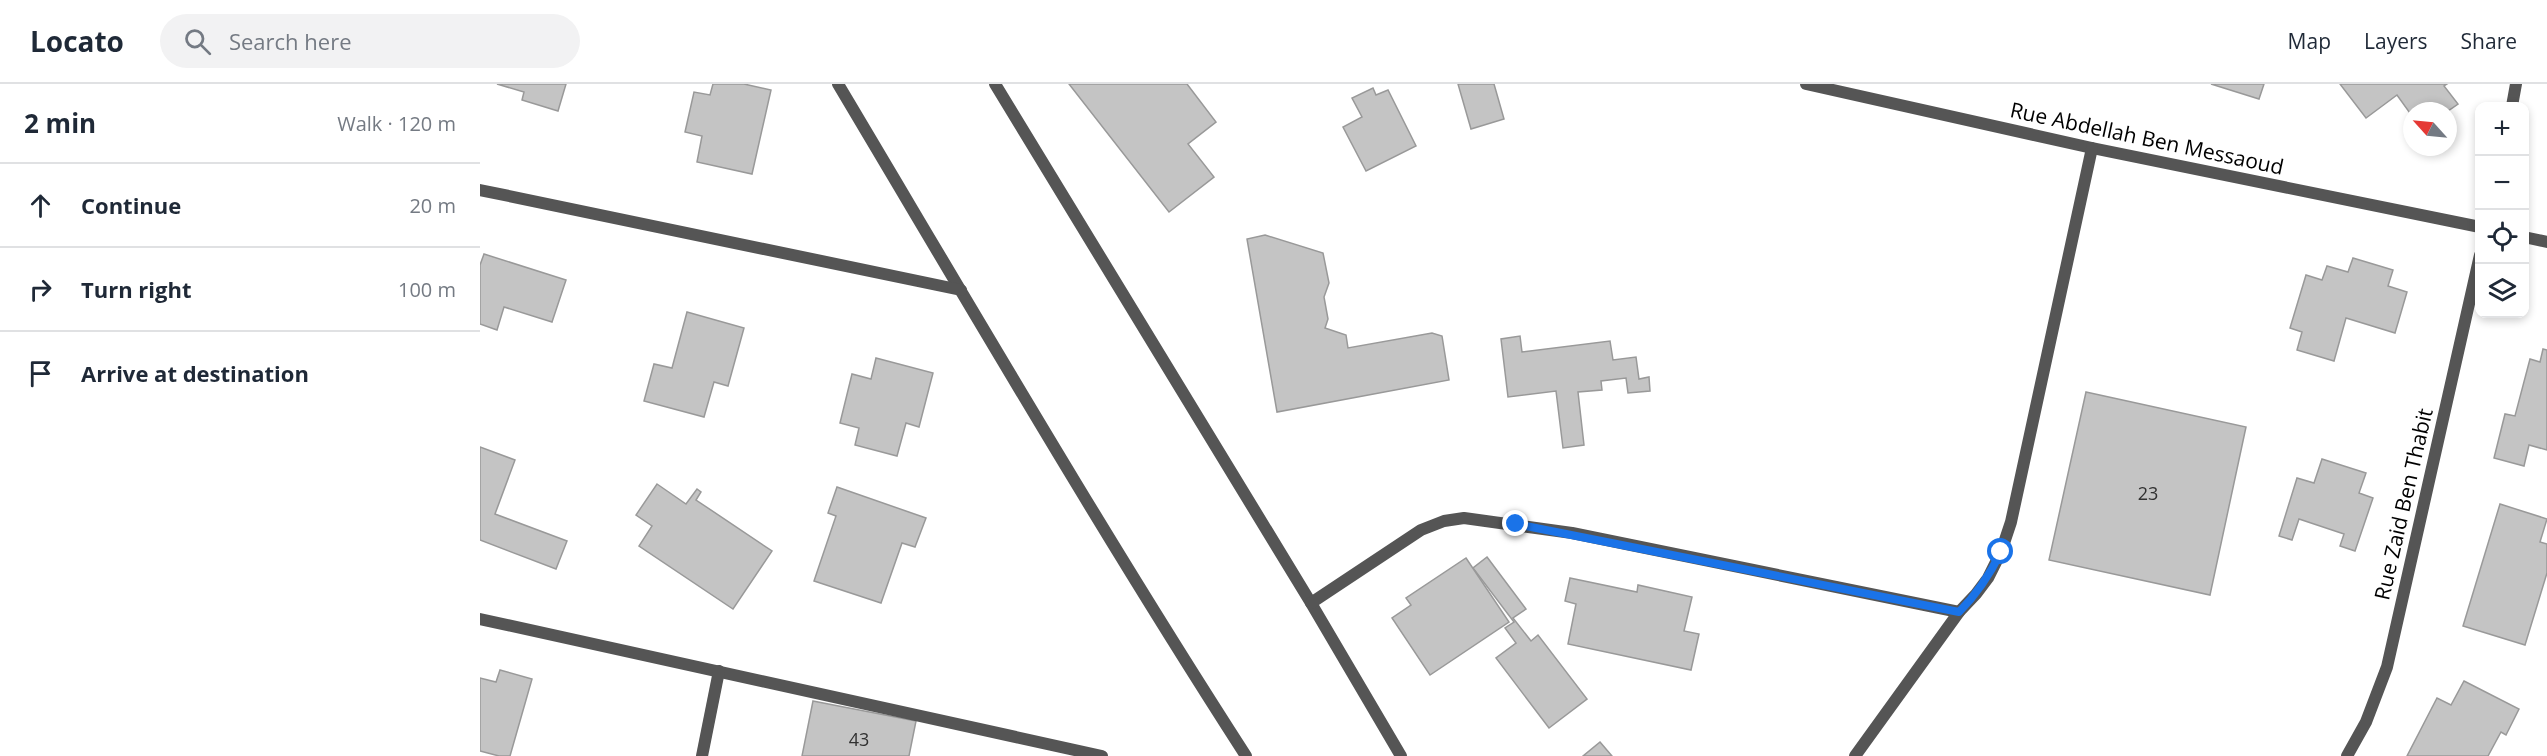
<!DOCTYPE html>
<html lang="en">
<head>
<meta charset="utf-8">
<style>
	:root { --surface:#fff; --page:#f2f2f3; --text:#1f2937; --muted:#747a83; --line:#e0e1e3 }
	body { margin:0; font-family:"Open Sans",sans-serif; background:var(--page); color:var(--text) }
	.controls { position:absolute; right:18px; top:18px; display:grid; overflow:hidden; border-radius:12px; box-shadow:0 3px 9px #0003 }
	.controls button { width:54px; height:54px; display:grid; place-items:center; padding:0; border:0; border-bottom:2px solid var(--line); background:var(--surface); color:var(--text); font:30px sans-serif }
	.compass { position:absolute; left:1923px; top:18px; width:54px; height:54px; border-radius:50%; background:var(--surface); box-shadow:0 3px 9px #0003; rotate:297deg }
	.stop { position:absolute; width:18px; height:18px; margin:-14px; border:4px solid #1a73e8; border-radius:50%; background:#fff }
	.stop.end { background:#1a73e8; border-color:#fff; box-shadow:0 2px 6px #0008 }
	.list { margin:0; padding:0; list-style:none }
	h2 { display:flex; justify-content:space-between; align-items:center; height:78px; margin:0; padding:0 24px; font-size:26px }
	h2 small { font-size:20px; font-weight:400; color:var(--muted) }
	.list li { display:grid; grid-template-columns:39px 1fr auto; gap:18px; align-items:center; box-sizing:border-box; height:84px; padding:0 24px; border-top:2px solid var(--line) }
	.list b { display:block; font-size:22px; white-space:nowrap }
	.list em { font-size:20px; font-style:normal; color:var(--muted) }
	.icon { flex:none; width:33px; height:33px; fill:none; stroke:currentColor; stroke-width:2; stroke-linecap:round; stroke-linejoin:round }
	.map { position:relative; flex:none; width:2067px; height:672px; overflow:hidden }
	header { display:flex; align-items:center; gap:36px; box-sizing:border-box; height:84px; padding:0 30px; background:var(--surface); border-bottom:2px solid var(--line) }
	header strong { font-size:28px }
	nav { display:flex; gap:33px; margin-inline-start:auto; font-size:21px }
	.search { width:420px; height:54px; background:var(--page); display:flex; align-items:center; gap:15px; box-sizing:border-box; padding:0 21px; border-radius:33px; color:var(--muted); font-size:22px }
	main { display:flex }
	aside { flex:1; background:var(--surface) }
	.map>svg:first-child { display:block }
	.building { fill:#c4c4c4; stroke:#999; stroke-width:1.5 }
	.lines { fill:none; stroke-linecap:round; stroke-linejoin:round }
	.minor { stroke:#555; stroke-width:12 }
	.route { stroke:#1a73e8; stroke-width:8 }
	.labels { text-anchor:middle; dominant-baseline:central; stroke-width:6; stroke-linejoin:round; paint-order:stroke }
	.number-label { font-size:18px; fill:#313131 }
	.street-label { font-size:21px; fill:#000; stroke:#fff }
</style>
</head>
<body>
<header>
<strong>Locato</strong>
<div class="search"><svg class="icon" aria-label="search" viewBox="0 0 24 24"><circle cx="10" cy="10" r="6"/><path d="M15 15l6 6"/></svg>Search here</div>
<nav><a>Map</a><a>Layers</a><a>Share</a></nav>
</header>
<main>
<aside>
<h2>2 min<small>Walk · 120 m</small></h2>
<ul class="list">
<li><svg class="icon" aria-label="ahead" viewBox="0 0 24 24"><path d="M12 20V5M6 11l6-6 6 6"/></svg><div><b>Continue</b></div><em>20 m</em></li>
<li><svg class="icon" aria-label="right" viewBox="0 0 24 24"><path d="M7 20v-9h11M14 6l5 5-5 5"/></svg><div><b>Turn right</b></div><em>100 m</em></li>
<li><svg class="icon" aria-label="arrive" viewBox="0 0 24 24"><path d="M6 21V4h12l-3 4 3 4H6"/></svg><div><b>Arrive at destination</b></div></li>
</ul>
</aside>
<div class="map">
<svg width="2067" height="672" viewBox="0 0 2067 672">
	<rect width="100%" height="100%" fill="#fff"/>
	<g class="building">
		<path d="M 17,0 L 86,0 L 78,27 L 42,16 L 44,8 Z"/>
		<path d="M 233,0 L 264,0 L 291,6 L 272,90 L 217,78 L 222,52 L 205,48 L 214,8 L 230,11 Z"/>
		<path d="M 589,0 L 707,0 L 736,38 L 708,60 L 734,93 L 689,128 Z"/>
		<path d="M 978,0 L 1014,0 L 1024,35 L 991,45 Z"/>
		<path d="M 1731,0 L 1784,0 L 1779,15 Z"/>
		<path d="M 1860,0 L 1967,0 L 1964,2 L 1978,20 L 1968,27 L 1932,27 L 1932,32 L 1917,11 L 1886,34 Z"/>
		<path d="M 893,4 L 896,11 L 908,6 L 936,62 L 886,87 L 863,43 L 882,33 L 872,14 Z"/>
		<path d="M 785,151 L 843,169 L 849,199 L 844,213 L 848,235 L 845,244 L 866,251 L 868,264 L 952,249 L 962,252 L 969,296 L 797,328 L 767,155 Z"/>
		<path d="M 4,170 L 86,196 L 72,238 L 24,223 L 17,246 L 0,240 L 0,181 Z"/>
		<path d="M 1873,174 L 1913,186 L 1908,202 L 1927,208 L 1915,249 L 1866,234 L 1854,277 L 1817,266 L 1822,248 L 1810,244 L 1826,191 L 1842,196 L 1847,182 L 1868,188 Z"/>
		<path d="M 207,228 L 264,244 L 248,302 L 234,298 L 224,333 L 164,317 L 174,280 L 192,284 Z"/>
		<path d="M 1040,252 L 1042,268 L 1130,257 L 1133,276 L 1156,273 L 1159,295 L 1169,293 L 1170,307 L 1148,309 L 1146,294 L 1121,297 L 1122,306 L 1098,308 L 1104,361 L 1083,364 L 1076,307 L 1028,313 L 1021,255 Z"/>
		<path d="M 2063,265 L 2067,266 L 2067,366 L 2049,361 L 2044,382 L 2014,374 L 2025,330 L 2035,332 L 2050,275 L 2060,278 Z"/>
		<path d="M 396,274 L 453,289 L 439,343 L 426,339 L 417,372 L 375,361 L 379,344 L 360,339 L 372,290 L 391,295 Z"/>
		<path d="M 1606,308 L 1766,343 L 1730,511 L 1569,476 Z"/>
		<path d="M 0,363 L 35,376 L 15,430 L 87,457 L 76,485 L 0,456 Z"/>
		<path d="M 1842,375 L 1886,389 L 1879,409 L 1893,414 L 1875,467 L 1860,462 L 1864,450 L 1819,435 L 1812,456 L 1799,452 L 1817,394 L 1834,399 Z"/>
		<path d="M 177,400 L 206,420 L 217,405 L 221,408 L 216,416 L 292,467 L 253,525 L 159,462 L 172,442 L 156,431 Z"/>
		<path d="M 357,403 L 446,434 L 435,463 L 422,459 L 401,519 L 334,497 L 356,432 L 348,429 Z"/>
		<path d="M 2020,420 L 2067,435 L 2060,458 L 2067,460 L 2067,489 L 2045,561 L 1983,542 Z"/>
		<path d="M 1007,473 L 1046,525 L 1033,534 L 1051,557 L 1058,551 L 1107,615 L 1069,644 L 1016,574 L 1036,559 L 1025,544 L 1034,538 L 993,484 Z"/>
		<path d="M 986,474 L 1029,538 L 950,591 L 912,534 L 931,521 L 926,514 Z"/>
		<path d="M 1090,494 L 1157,508 L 1158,501 L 1212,513 L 1204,547 L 1219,550 L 1211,586 L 1088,560 L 1096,520 L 1085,517 Z"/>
		<path d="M 20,586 L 52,595 L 30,672 L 19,672 L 0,667 L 0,594 L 16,598 Z"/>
		<path d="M 1984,597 L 2039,625 L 2026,651 L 2021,648 L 2008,672 L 1927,672 L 1957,614 L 1971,621 Z"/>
		<path d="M 333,617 L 436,637 L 429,672 L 322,672 Z"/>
		<path d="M 1120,658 L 1132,672 L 1103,672 Z"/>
	</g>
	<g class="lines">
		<g class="minor">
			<path d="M 358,0 C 492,225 624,452 766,672"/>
			<path d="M 515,0 L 831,519 L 921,672"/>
			<path d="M 1326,0 L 1612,64 L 2000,143"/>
			<path d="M 2032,22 L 2036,0"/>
			<path d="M 0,106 L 481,206"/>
			<path d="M 2044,153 L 2067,158"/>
			<path d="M 831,519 L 941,446 L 964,437 L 984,434 L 1092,449 L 1479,528"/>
			<path d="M 0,535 L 622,672"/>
			<path d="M 222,672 L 239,587"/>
			<path d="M 1375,672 L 1479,528 L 1496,510 L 1508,494 L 1521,468 L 1531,438 L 1612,64"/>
			<path d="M 1867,672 L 1886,638 L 1907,583 L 2000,171"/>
		</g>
	</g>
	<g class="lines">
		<path class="route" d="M 1036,440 L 1479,528 C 1497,510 1509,492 1521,468"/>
	</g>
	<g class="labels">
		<g class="number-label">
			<text x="1668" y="409">23</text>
			<text x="379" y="655">43</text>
		</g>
		<g class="street-label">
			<text transform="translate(1667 54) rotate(12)">Rue Abdellah Ben Messaoud</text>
			<text transform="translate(1923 420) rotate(-77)">Rue Zaid Ben Thabit</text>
		</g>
	</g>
</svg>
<div class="controls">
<button>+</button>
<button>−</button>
<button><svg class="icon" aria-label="locate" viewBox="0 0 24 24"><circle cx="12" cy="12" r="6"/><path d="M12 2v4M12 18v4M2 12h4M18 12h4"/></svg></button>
<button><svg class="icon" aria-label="layers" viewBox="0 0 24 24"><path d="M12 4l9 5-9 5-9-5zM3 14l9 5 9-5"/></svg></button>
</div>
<svg class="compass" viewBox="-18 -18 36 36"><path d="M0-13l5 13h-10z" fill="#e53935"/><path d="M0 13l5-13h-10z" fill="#747a83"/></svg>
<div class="stop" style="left:1521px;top:468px"></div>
<div class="stop end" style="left:1036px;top:440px"></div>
</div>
</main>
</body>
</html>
